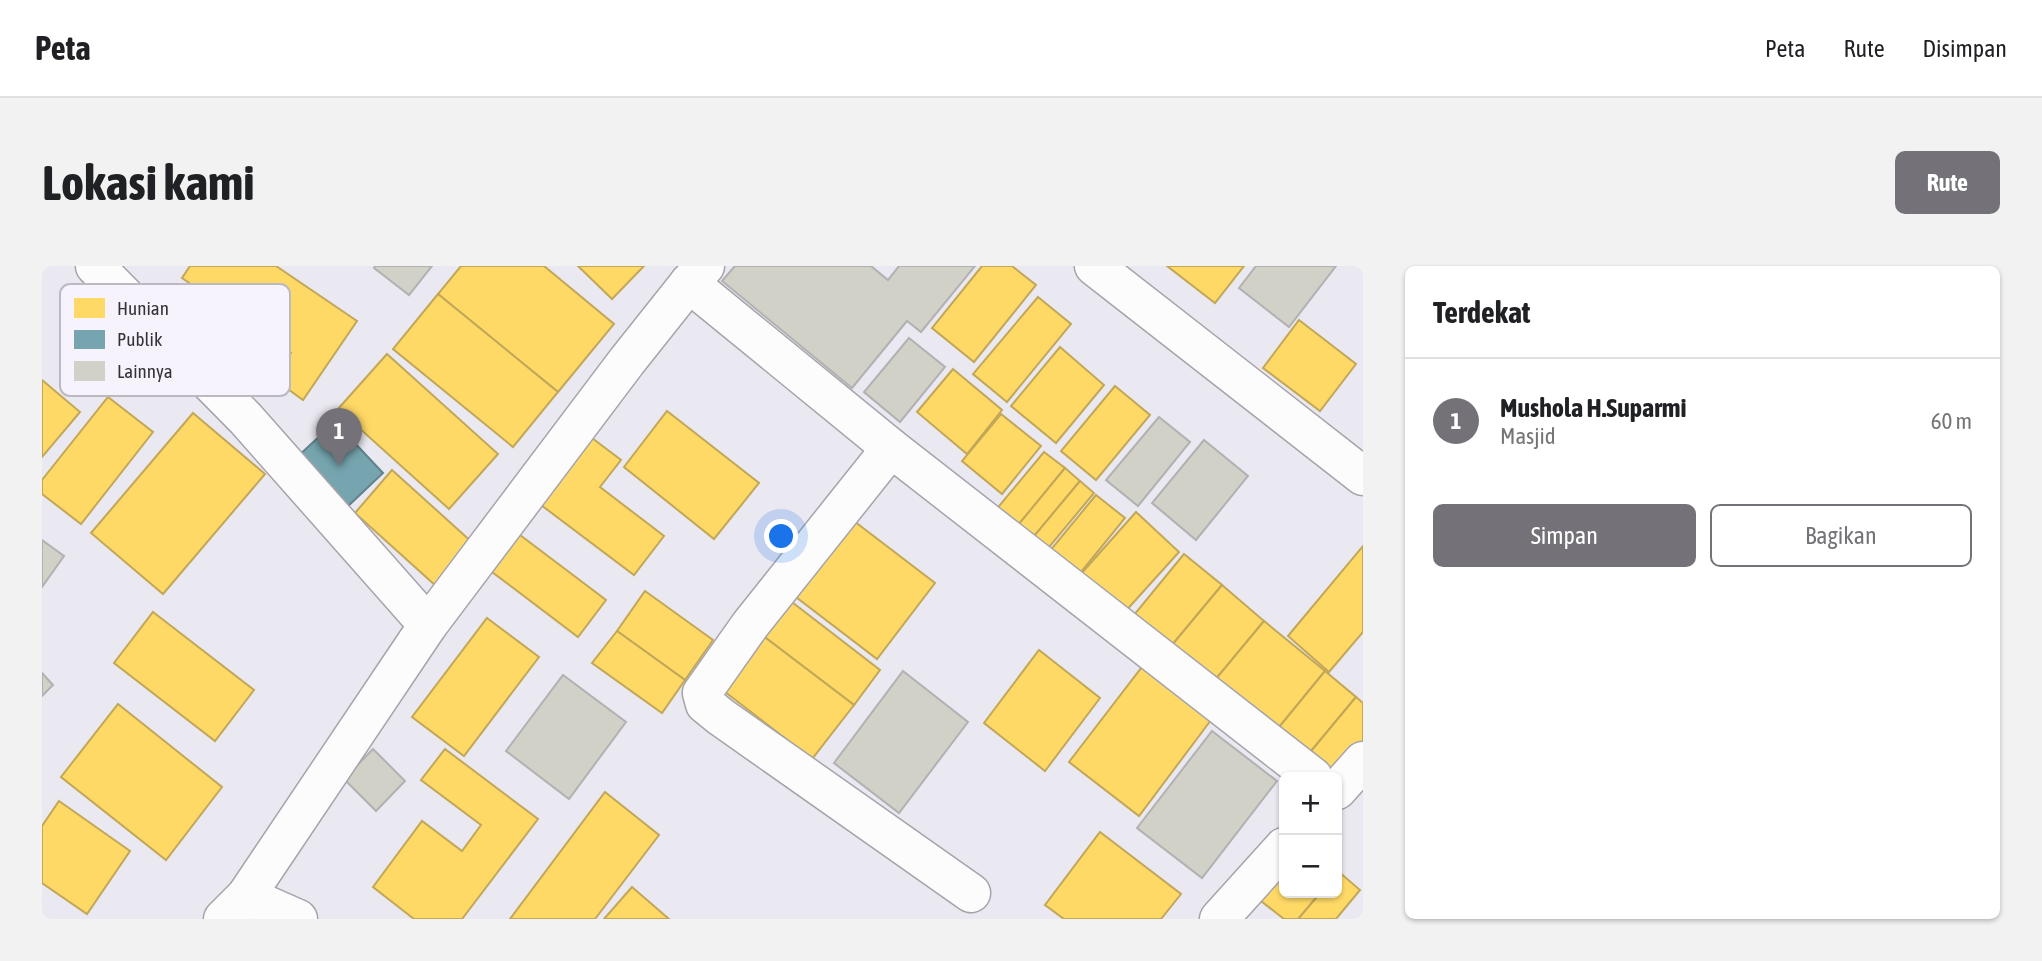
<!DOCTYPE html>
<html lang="id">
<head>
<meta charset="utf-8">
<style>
	:root { --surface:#fff; --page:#f2f2f2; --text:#202124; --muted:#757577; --line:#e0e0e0; --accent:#747278 }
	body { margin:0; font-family:"Asap Condensed",sans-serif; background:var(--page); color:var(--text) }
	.controls { position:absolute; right:21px; bottom:21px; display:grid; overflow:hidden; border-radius:10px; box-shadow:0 2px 5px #0004 }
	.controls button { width:63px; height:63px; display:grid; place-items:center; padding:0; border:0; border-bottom:2px solid var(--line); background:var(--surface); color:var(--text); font:35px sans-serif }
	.you { position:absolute; left:740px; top:271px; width:24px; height:24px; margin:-18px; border:5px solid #fff; border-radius:50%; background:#1a73e8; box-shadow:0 0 0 10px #1a73e833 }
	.badge { display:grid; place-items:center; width:46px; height:46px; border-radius:50%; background:var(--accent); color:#fff; font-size:23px; font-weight:700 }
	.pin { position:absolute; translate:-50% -58px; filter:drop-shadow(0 2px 4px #0008) }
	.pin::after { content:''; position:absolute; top:37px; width:24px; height:21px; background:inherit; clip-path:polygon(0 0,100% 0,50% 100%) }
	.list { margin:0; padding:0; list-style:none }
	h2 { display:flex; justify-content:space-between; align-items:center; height:91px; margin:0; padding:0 28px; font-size:30px }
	h2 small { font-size:23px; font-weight:400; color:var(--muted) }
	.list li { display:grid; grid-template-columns:46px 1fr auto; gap:21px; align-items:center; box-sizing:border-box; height:126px; padding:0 28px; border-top:2px solid var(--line) }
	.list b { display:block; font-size:26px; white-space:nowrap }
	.list p { margin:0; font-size:23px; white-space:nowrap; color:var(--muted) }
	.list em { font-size:23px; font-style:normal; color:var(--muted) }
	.actions { display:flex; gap:14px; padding:21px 28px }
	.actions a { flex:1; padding:16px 0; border:2px solid var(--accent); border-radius:10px; text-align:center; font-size:24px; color:var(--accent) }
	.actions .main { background:var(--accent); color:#fff }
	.map { position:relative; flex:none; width:1321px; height:653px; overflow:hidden; border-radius:10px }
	header { display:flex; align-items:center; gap:42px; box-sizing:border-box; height:98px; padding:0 35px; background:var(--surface); border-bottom:2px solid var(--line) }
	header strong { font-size:33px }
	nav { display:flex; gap:38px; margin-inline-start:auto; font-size:24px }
	.intro { display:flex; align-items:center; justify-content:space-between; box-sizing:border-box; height:168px; padding:0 42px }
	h1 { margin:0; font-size:49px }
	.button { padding:18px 32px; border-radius:10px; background:var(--accent); color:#fff; font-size:24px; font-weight:700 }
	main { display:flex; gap:42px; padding:0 42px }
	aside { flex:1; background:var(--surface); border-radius:10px; box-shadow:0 2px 5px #0004 }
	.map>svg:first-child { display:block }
	.homes { fill:#ffd966; stroke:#c2a758; stroke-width:2 }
	.public { fill:#76a5af; stroke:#62828b; stroke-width:2 }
	.building { fill:#d1d1c7; stroke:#b2b1b2; stroke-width:2 }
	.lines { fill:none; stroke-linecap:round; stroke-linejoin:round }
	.street-casing { stroke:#a6a4aa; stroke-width:41 }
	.street { stroke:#fcfcfd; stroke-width:38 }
	.key { fill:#f6f3fd; stroke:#bcb9c2; stroke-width:2 }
	.key-label { font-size:19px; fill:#343238 }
</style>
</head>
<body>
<header>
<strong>Peta</strong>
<nav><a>Peta</a><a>Rute</a><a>Disimpan</a></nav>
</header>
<div class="intro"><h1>Lokasi kami</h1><a class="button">Rute</a></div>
<main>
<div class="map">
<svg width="1321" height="653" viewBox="0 0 1321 653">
	<rect width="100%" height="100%" fill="#eae8f0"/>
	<g class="homes">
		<path d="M 148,0 L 234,0 L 315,55 L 261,134 L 231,112 L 249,87 L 140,12 Z"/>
		<path d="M 419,0 L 502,0 L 572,58 L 516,126 L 396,28 Z"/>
		<path d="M 536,0 L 602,0 L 570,33 Z"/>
		<path d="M 940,0 L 970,0 L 994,19 L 932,96 L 890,62 Z"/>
		<path d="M 1125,0 L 1202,0 L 1173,37 Z"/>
		<path d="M 396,28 L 516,126 L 471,181 L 351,83 Z"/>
		<path d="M 996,31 L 1029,58 L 965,136 L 931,108 Z"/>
		<path d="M 1257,54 L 1314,98 L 1278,145 L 1221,102 Z"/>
		<path d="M 1018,81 L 1062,119 L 1014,177 L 969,140 Z"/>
		<path d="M 345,88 L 456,188 L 407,243 L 296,143 Z"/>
		<path d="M 911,103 L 960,144 L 925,188 L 875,146 Z"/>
		<path d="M 0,114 L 38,146 L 0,191 Z"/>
		<path d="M 1073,120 L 1108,149 L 1054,214 L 1019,185 Z"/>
		<path d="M 66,131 L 111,166 L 39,258 L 0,228 L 0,214 Z"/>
		<path d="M 625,145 L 717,217 L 672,273 L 582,201 Z"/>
		<path d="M 151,147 L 223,208 L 121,328 L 49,267 Z"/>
		<path d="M 959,148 L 999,180 L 960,228 L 920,195 Z"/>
		<path d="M 550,172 L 579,194 L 558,221 L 622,270 L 592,309 L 499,239 Z"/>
		<path d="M 1002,186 L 1023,202 L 968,269 L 948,251 Z"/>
		<path d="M 1023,202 L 1038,215 L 983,281 L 968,269 Z"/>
		<path d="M 350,204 L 432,278 L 394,320 L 313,247 Z"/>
		<path d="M 1038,215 L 1052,227 L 998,292 L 983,281 Z"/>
		<path d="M 1054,229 L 1083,252 L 1031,316 L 1002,292 Z"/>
		<path d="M 1094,246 L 1137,286 L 1081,348 L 1038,309 Z"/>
		<path d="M 808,252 L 893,317 L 835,393 L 750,328 Z"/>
		<path d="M 478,269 L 564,334 L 536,371 L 450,306 Z"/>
		<path d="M 1321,280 L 1321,366 L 1287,406 L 1246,370 Z"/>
		<path d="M 1142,288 L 1180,319 L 1125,385 L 1087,355 Z"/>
		<path d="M 1180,319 L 1222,355 L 1168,420 L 1125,385 Z"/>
		<path d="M 603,325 L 671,374 L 643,414 L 575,365 Z"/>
		<path d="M 746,333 L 838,404 L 812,439 L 720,369 Z"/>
		<path d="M 111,346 L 212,424 L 173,475 L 72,397 Z"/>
		<path d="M 445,352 L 497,391 L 422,490 L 370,451 Z"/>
		<path d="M 1222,355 L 1283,405 L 1229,471 L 1168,420 Z"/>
		<path d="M 575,365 L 643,414 L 620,447 L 550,397 Z"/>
		<path d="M 720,369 L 812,439 L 770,493 L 678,422 Z"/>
		<path d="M 997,384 L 1058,432 L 1003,505 L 942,457 Z"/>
		<path d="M 1103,397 L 1172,450 L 1097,550 L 1027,496 Z"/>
		<path d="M 1283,405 L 1314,431 L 1260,496 L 1229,471 Z"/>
		<path d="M 1314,431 L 1321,437 L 1321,481 L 1295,512 L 1260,496 Z"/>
		<path d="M 76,438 L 180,521 L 124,594 L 19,511 Z"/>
		<path d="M 403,483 L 496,553 L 420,653 L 372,653 L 331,621 L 380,555 L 420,585 L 439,559 L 379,514 Z"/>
		<path d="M 563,526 L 617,569 L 553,653 L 468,653 Z"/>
		<path d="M 17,535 L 88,585 L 45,648 L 0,617 L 0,560 Z"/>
		<path d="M 1058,566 L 1139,628 L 1119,653 L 1022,653 L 1003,639 Z"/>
		<path d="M 1297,606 L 1318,624 L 1294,653 L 1256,653 L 1278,627 L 1295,627 Z"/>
		<path d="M 1242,607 L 1242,627 L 1278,627 L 1256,653 L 1242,653 L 1219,635 Z"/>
		<path d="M 590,621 L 627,653 L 562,653 Z"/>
	</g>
	<path class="public" d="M 293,156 L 341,207 L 302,244 L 254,192 Z"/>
	<g class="building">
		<path d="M 333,0 L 390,0 L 367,29 L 332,2 Z"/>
		<path d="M 693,0 L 829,0 L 846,14 L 857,0 L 933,0 L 879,66 L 865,55 L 810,122 L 680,15 Z"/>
		<path d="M 1214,0 L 1294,0 L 1247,61 L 1197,22 Z"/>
		<path d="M 867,72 L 903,101 L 858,156 L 822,126 Z"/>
		<path d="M 1117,151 L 1148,176 L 1096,240 L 1064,214 Z"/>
		<path d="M 1162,174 L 1206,210 L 1154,274 L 1110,237 Z"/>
		<path d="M 0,274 L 22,290 L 0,321 Z"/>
		<path d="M 861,405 L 926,456 L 857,547 L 792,497 Z"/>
		<path d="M 0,407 L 11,419 L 0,430 Z"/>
		<path d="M 521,409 L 584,456 L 527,533 L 464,485 Z"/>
		<path d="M 1170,465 L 1235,515 L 1160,612 L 1095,562 Z"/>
		<path d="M 331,483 L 363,515 L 334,545 L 302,513 Z"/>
	</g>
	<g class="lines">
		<defs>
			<g id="street">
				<path d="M 53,0 L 204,153 L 386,359"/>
				<path d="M 1052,0 L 1321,210"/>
				<path d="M 647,17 L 849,182 L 1271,511"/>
				<path d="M 849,182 L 708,359 L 660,427 L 663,438 L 679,451 L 929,627"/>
				<path d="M 1295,524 L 1321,495"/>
				<path d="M 204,630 L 256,653"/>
				<path d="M 181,653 L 204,630 L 386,359 L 585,95 L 647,17 L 663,0"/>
				<path d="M 1177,653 L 1242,581"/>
			</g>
		</defs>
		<use href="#street" class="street-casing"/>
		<use href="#street" class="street"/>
	</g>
	<rect x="18" y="18" width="230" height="112" rx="10" class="key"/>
	<rect x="32" y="32" width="31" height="20" fill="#ffd966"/>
	<rect x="32" y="64" width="31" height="19" fill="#76a5af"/>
	<rect x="32" y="95" width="31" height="20" fill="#d1d1c7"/>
	<g class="key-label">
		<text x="75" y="49">Hunian</text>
		<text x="75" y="80">Publik</text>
		<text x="75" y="112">Lainnya</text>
	</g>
</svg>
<div class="controls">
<button>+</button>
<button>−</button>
</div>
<div class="you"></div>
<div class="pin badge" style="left:297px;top:200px">1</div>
</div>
<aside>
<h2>Terdekat<small></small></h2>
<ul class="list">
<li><span class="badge">1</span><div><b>Mushola H.Suparmi</b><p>Masjid</p></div><em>60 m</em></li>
</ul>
<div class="actions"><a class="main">Simpan</a><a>Bagikan</a></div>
</aside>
</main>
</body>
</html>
